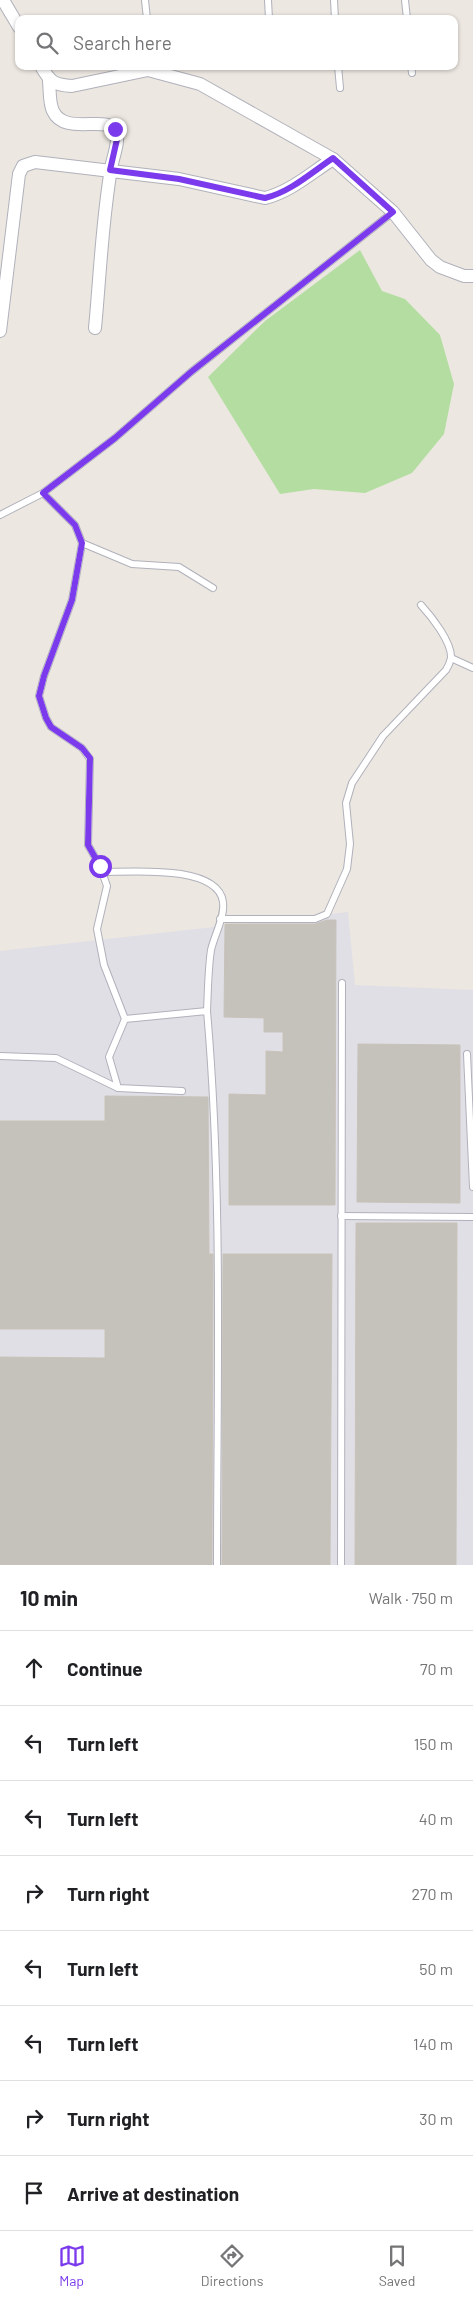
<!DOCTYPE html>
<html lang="en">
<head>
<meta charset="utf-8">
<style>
	:root { --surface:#fff; --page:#f6f6f6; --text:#202124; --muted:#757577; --line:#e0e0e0; --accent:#7c3aed }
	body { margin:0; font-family:Barlow,sans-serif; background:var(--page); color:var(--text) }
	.stop { position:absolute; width:15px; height:15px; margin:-11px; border:4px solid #7c3aed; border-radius:50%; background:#fff }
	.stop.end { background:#7c3aed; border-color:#fff; box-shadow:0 1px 5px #0008 }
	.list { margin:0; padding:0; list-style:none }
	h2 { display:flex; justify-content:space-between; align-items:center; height:65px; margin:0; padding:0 20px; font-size:21px }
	h2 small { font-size:16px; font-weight:400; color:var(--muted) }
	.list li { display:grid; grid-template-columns:32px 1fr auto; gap:15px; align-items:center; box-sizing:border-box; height:75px; padding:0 20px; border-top:1px solid var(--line) }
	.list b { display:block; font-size:19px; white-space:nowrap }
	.list em { font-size:16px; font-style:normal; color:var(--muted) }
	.icon { flex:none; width:28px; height:28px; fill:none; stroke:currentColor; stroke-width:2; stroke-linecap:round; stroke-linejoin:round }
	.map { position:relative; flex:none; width:473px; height:1565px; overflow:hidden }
	.search { position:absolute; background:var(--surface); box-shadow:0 1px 4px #0004; left:15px; right:15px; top:15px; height:55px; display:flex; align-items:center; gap:12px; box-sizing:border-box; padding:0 18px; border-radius:10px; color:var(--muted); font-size:19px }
	.sheet { height:665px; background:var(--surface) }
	nav { display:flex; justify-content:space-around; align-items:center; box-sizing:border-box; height:70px; border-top:1px solid var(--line); background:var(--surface); font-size:14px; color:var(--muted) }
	nav a { display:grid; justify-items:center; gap:2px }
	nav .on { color:var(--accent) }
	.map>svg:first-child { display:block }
	.industrial { fill:#e1dfe6 }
	.green { fill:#b4dea1 }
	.building { fill:#c5c1bb; stroke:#c8c3b9 }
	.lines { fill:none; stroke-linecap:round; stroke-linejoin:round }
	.service-casing { stroke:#b0b1bb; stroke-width:8 }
	.minor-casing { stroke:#b0b1bb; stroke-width:14 }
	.service { stroke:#fff; stroke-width:6 }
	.minor { stroke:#fff; stroke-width:12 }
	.route { stroke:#7c3aed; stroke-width:6 }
</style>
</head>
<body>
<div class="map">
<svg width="473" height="1565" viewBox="0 0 473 1565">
	<rect width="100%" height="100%" fill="#ece7e0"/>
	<path class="industrial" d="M 348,912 L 355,985 L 473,990 L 473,1565 L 0,1565 L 0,951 Z"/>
	<path class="green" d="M 360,250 L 382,291 L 405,299 L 440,335 L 454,384 L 444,434 L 412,473 L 365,493 L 314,489 L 280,494 L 208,377 L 265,321 Z"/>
	<g class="building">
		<path d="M 327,920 L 336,920 L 335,1205 L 229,1205 L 229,1094 L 266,1095 L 266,1051 L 283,1052 L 283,1032 L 264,1032 L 264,1018 L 224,1017 L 225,924 L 315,924 Z"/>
		<path d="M 358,1044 L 460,1045 L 460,1203 L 357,1202 Z"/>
		<path d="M 105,1096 L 208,1097 L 209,1254 L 213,1254 L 213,1288 L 212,1565 L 0,1565 L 0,1357 L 105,1358 L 105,1329 L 0,1329 L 0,1121 L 105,1121 Z"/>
		<path d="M 356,1223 L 457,1223 L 456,1565 L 355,1565 Z"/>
		<path d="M 223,1254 L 332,1254 L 330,1565 L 222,1565 Z"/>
	</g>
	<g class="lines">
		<defs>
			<g id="service">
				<path d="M 145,0 L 147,19"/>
				<path d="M 268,0 L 269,19"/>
				<path d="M 334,0 L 335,19"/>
				<path d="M 405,0 L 407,19"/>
				<path d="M 338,66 L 340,88"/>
				<path d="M 411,66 L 412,73"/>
				<path d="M 43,493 L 75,525 L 82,543 L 72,600 L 44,676 L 39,696 L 46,718 L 51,727 L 82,748 L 90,759 L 88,845 L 100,866 L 107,886 L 97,929 L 104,965 L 125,1019 L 109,1057 L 118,1088"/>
				<path d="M 0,515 L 43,493 L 115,438 L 191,372 L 393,212"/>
				<path d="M 82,543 L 132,564 L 179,567 L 213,588"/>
				<path d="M 451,658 L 473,668"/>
				<path d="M 102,872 C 130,872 218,864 223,902 C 225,917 214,936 211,950 C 208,970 208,991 207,1011"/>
				<path d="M 220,919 L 315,919 L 327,914 L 347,869 L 350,844 L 346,803 L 352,783 L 383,736 L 446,670 C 448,667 450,662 451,658 C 452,642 431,616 421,605"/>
				<path d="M 125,1019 L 207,1011 C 223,1195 217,1381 217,1565"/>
				<path d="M 467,1054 L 473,1187"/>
				<path d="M 0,1056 L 56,1058 L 118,1088 L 182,1091"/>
				<path d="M 341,1216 L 473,1217"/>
				<path d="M 341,1565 L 342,983"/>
			</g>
			<g id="minor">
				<path d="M 3,0 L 19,27"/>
				<path d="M 41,66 C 50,82 54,85 72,86 L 148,70 L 200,84 L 333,159 L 393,212 L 431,260 L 440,267 L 464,276 L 473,276"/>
				<path d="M 49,81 C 50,90 49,103 53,111 C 65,137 109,113 116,132 C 120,142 112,159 111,169 C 102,221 100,276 95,328"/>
				<path d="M 0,331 L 19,174 L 23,166 L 35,162 L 179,179 L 265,198 C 290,192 311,173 333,159"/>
			</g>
		</defs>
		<use href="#service" class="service-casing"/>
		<use href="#minor" class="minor-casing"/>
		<use href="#service" class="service"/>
		<use href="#minor" class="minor"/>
	</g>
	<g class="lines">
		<path class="route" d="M 100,866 L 88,845 L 90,758 L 82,748 L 51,727 L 46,718 L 39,696 L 44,676 L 72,600 L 82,543 L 75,525 L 43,493 L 115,438 L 191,372 L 393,212 L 333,158 C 311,173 290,192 265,198 L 179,179 L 110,170 L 118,135 L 115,129"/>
	</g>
</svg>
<div class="stop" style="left:100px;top:866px"></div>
<div class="stop end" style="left:115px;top:129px"></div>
<div class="search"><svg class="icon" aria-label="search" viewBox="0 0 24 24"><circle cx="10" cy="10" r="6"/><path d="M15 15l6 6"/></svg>Search here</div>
</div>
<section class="sheet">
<h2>10 min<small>Walk · 750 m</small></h2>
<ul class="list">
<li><svg class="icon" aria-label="ahead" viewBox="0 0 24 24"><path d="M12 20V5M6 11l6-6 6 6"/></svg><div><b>Continue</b></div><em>70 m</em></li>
<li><svg class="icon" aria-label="left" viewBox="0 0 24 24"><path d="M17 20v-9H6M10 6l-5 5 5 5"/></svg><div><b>Turn left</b></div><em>150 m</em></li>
<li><svg class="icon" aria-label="left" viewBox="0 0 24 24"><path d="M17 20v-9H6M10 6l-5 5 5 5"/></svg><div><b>Turn left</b></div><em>40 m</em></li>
<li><svg class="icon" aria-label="right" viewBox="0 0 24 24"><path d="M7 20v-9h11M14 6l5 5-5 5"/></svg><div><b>Turn right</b></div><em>270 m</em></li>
<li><svg class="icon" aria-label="left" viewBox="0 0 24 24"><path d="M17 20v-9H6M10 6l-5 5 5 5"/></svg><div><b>Turn left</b></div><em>50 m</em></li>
<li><svg class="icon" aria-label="left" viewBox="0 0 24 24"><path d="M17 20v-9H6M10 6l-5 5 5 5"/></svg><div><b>Turn left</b></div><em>140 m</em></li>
<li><svg class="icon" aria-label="right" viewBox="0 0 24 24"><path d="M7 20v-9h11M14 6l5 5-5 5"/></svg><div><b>Turn right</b></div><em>30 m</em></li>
<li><svg class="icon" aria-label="arrive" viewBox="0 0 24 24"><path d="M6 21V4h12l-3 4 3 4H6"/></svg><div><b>Arrive at destination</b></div></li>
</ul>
</section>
<nav>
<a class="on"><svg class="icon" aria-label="map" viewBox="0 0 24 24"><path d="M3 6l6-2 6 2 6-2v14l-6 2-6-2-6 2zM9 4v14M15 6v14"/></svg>Map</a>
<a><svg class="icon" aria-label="directions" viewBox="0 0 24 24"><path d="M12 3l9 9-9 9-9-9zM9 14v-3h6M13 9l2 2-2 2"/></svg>Directions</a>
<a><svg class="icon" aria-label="saved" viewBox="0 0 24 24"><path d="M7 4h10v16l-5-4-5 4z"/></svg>Saved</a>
</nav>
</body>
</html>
